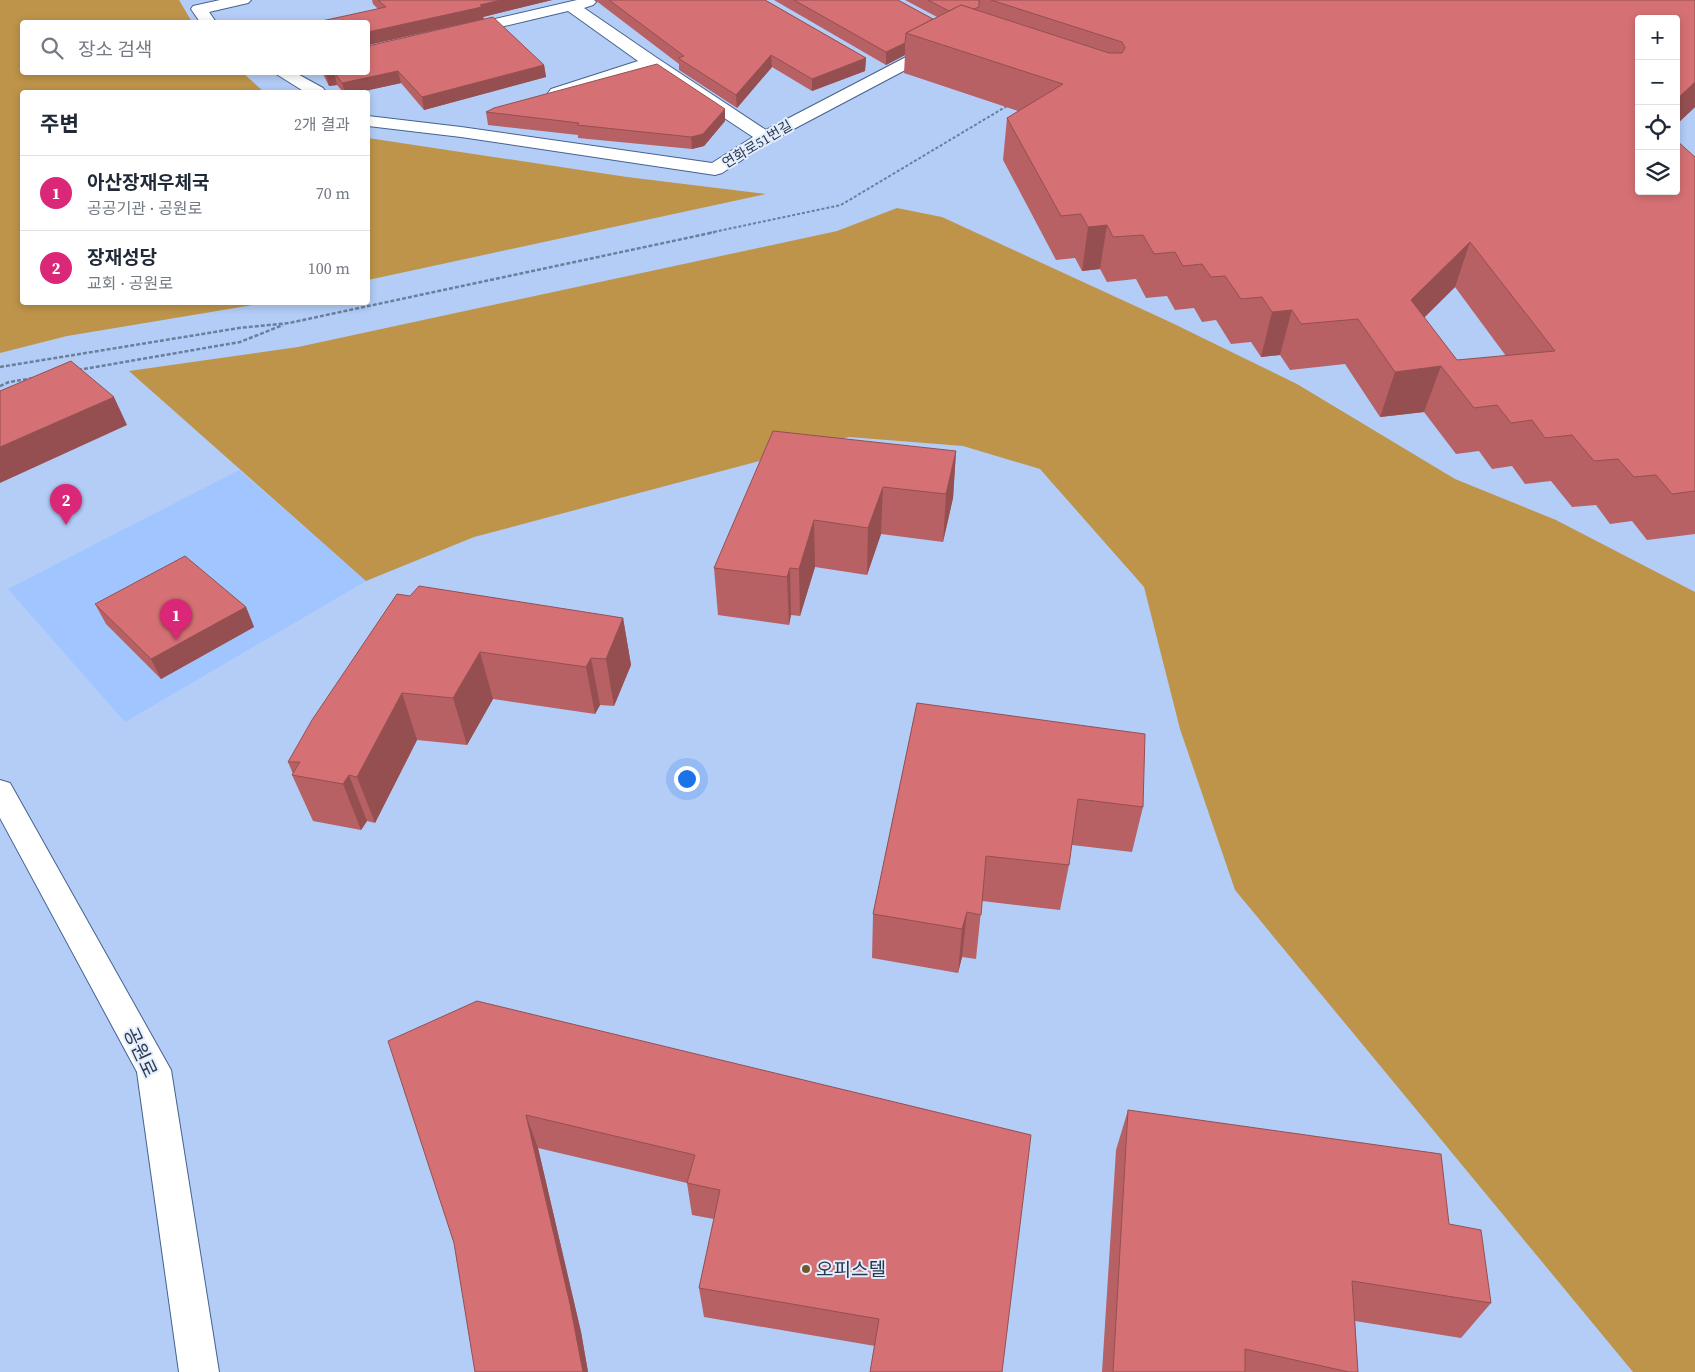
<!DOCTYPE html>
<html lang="ko">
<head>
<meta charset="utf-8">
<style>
	:root { --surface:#fff; --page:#f2f2f3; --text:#1f2937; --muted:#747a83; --line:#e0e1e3; --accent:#db2777 }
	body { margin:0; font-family:"Source Serif 4","Noto Sans KR",serif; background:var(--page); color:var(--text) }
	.controls { position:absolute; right:15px; top:15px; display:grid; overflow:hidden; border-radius:5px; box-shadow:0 2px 8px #0003 }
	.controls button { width:45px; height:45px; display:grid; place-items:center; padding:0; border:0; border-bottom:1px solid var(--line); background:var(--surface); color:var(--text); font:25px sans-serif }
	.you { position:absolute; left:686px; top:778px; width:18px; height:18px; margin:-12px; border:4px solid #fff; border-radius:50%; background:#1a73e8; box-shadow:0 0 0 8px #1a73e833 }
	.badge { display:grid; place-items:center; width:32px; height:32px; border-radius:50%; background:var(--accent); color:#fff; font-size:16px; font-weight:700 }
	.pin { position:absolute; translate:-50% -41px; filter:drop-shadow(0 1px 2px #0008) }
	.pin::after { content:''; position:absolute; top:26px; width:18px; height:15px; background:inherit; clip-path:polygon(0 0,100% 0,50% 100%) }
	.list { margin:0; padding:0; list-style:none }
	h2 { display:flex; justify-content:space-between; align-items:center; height:65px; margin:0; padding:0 20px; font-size:21px }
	h2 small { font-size:16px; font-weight:400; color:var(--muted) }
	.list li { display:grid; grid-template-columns:32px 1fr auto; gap:15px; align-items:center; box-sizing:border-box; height:75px; padding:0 20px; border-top:1px solid var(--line) }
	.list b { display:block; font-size:19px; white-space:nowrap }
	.list p { margin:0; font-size:16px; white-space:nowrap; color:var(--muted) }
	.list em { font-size:16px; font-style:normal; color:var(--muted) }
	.icon { flex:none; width:28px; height:28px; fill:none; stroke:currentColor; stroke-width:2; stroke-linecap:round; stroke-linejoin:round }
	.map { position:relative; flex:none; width:1695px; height:1372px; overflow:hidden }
	.search { position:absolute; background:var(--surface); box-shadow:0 2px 8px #0003; left:20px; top:20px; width:350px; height:55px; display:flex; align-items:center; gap:12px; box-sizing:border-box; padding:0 18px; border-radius:5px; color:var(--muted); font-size:19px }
	.panel { position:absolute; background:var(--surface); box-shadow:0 2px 8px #0003; left:20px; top:90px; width:350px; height:215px; border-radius:5px }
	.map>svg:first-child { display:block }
	.built { fill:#a0c5ff }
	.green { fill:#be944a }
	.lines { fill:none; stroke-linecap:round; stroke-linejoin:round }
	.minor-casing { stroke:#456290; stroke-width:2 }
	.path-far1 { stroke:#6b7e9d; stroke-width:2; stroke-dasharray:3 2; stroke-linecap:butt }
	.path { stroke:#6b7e9d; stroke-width:2.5; stroke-dasharray:4 2; stroke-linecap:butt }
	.minor { fill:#fff; fill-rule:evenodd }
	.wall { fill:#b76164; fill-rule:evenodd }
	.shaded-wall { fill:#954f51 }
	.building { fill:#d57174; stroke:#954f51; fill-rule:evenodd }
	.poi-dot { fill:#725829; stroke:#e3edfd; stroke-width:2 }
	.labels { text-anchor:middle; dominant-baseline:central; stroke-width:4; stroke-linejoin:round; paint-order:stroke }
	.far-street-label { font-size:14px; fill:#2a384c; stroke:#e3edfd }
	.near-street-label { font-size:19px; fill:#2a384c; stroke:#e3edfd }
	.near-poi-label { font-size:19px; fill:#2a384c; stroke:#e3edfd; text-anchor:start }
</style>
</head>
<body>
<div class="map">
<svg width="1695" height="1372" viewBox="0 0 1695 1372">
	<rect width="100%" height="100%" fill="#b3cdf7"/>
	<path class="built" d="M 239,470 L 366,581 L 125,722 L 8,589 Z"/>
	<g class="green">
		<path d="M 0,0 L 179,0 L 192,22 L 22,22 L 22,72 L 243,73 L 264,92 L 22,92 L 22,302 L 265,303 L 67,336 L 0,353 Z"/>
		<path d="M 368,138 L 627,177 L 766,194 L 368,280 Z"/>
		<path d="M 897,208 L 942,217 L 1170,322 L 1297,384 L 1455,479 L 1556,520 L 1695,592 L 1695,1372 L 1633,1372 L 1235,890 L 1180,729 L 1144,587 L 1040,469 L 963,446 L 849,437 L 474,537 L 366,581 L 129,371 L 298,347 L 837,231 Z"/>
	</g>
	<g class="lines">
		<defs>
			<g id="minor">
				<path d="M 220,0 L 251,0 L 248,3 L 209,12 L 216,22 L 200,22 L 191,9 L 193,6 Z"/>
				<path d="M 577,0 L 594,0 L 596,2 L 593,5 L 584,8 L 657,58 L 766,130 L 933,43 L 945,43 L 947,46 L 945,49 L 771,141 L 722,173 L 715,175 L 461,137 L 368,126 L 368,116 L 461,127 L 712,163 L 753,137 L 649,68 L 563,97 L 551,97 L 548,93 L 551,89 L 638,61 L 568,11 L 462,36 L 456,34 L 454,31 L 456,28 Z"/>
				<path d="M 273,72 L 294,72 L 323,88 L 326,92 L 305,92 Z"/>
				<path d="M 0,780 L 10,783 L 171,1070 L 219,1372 L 179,1372 L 137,1072 L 0,818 Z"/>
			</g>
		</defs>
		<use href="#minor" class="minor-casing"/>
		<path class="path-far1" d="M 709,233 L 841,205 L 1007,106"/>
		<g class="path">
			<path d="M 0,367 L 239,328 L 289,323 L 715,232"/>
			<path d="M 78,370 L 240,342 L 283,325"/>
			<path d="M 0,386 L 9,382 L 34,378"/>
		</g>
		<use href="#minor" class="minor"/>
	</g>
	<g class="wall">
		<path d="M 372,0 L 552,0 L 483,17 L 484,19 L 368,45 L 368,46 L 368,22 L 378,9 L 373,4 Z"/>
		<path d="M 595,0 L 765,0 L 866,58 L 865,71 L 812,91 L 772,67 L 737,108 L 679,70 L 679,64 Z"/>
		<path d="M 774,0 L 898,0 L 933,19 L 937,17 L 905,0 L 1695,0 L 1695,107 L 1676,125 L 1676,19 L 1639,191 L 1695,157 L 1695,534 L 1647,540 L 1632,521 L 1610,524 L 1596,505 L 1572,507 L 1551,481 L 1525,484 L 1512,466 L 1492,469 L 1479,451 L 1456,454 L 1424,412 L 1380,417 L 1345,364 L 1290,370 L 1280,355 L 1261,357 L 1251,342 L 1231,344 L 1216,320 L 1202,322 L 1194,308 L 1175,310 L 1167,296 L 1146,298 L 1136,279 L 1107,282 L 1100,269 L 1082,271 L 1075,258 L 1056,260 L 1003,160 L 1007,118 L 1018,111 L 904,73 L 905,55 L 886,65 ZM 1455,287 L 1506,356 L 1457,360 L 1424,318 Z"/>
		<path d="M 544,65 L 546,77 L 424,110 L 401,83 L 360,92 L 343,92 L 337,85 L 329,86 L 322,72 L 368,72 Z"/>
		<path d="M 725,109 L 725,121 L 704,146 L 692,149 L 578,138 L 578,135 L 488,125 L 486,112 Z"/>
		<path d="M 956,451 L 953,498 L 943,542 L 881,534 L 867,575 L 815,567 L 800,616 L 791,615 L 789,625 L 718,615 L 714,568 Z"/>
		<path d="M 410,596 L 623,618 L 631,665 L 614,706 L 600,705 L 595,714 L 493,699 L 467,745 L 417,740 L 375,823 L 367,821 L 361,830 L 313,821 L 292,775 L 293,774 L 288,762 Z"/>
		<path d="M 95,604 L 246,607 L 254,627 L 161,679 L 106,624 Z"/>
		<path d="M 917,703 L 1143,807 L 1132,852 L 1072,845 L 1069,865 L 1060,910 L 982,901 L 976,959 L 962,957 L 958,973 L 872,958 L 873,914 Z"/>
		<path d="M 477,1001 L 1002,1372 L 875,1346 L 704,1317 L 699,1288 L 714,1219 L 692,1215 L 687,1183 L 538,1148 L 581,1332 L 588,1372 L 475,1372 Z"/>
		<path d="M 1128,1110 L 1449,1224 L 1491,1303 L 1461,1338 L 1355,1321 L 1358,1372 L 1102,1372 L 1116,1150 Z"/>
	</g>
	<g class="shaded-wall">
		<path d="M 501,0 L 552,0 L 483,17 L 484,19 L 368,45 L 368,46 L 368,32 Z"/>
		<path d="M 905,43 L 905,55 L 886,65 L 886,52 Z"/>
		<path d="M 771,55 L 772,67 L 737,108 L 736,95 Z"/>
		<path d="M 866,58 L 865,71 L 812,91 L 812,79 Z"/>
		<path d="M 544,65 L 546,77 L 424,110 L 422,97 Z"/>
		<path d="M 398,71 L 401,83 L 360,92 L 345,92 L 342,83 Z"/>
		<path d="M 334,72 L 337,85 L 329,86 L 326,74 Z"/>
		<path d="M 1695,82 L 1695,107 L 1676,125 L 1676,100 Z"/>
		<path d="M 725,109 L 725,121 L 704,146 L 692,149 L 691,137 Z"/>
		<path d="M 1107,225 L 1100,269 L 1082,271 L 1088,227 Z"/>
		<path d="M 1470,242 L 1455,287 L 1396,345 L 1411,300 Z"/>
		<path d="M 1292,310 L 1280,355 L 1261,357 L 1272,312 Z"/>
		<path d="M 1441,366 L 1424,412 L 1380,417 L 1395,372 Z"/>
		<path d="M 114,397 L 127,425 L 0,483 L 0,447 Z"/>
		<path d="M 956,451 L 953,498 L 943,542 L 946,494 Z"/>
		<path d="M 883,487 L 881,534 L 867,575 L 868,528 Z"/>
		<path d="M 814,520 L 815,567 L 800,616 L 799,569 Z"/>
		<path d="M 790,568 L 791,615 L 789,625 L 787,577 Z"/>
		<path d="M 246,607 L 254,627 L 161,679 L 151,659 Z"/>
		<path d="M 623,618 L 631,665 L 614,706 L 606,659 Z"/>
		<path d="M 480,652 L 493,699 L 467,745 L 453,698 Z"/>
		<path d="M 591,658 L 600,705 L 595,714 L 586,667 Z"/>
		<path d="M 402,693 L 417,740 L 375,823 L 357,777 Z"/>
		<path d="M 349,775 L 367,821 L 361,830 L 343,784 Z"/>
		<path d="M 967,912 L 962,957 L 958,973 L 962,929 Z"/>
		<path d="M 526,1115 L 538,1148 L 581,1332 L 588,1372 L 583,1372 Z"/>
	</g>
	<g class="building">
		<path d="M 378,0 L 501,0 L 480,5 L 482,7 L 368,32 L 368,22 L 317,22 L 386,7 Z"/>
		<path d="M 609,0 L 765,0 L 866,58 L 812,79 L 771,55 L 736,95 L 678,58 L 684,56 Z"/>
		<path d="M 794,0 L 898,0 L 933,19 L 906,33 L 905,43 L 886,52 Z"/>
		<path d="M 928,0 L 979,0 L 979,7 L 974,9 L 961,5 L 949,11 Z"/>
		<path d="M 991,0 L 1695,0 L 1695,82 L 1676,100 L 1676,19 L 1639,19 L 1639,191 L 1676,191 L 1676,140 L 1695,157 L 1695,491 L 1672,494 L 1656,475 L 1634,477 L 1618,459 L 1594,461 L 1572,435 L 1545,438 L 1532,420 L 1511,423 L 1497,405 L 1474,408 L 1441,366 L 1395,372 L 1358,319 L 1301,324 L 1292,310 L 1272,312 L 1262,297 L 1241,299 L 1225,276 L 1211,277 L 1202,264 L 1183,266 L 1175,252 L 1154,254 L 1143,235 L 1113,237 L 1107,225 L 1088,227 L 1081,214 L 1061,216 L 1007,118 L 1063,84 L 906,33 L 961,5 L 1109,53 L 1122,53 L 1125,48 L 1122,42 ZM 1470,242 L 1555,351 L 1457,360 L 1411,300 Z"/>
		<path d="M 493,17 L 544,65 L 422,97 L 398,71 L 342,83 L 334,72 L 368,72 L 368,46 Z"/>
		<path d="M 657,64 L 725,109 L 703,134 L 691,137 L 577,125 L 579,123 L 486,112 L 494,108 Z"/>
		<path d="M 71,361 L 114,397 L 0,447 L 0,391 Z"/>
		<path d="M 773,431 L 956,451 L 946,494 L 883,487 L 868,528 L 814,520 L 799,569 L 790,568 L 787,577 L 714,568 Z"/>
		<path d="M 185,556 L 246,607 L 151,659 L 95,604 Z"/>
		<path d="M 419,586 L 623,618 L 606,659 L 591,658 L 586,667 L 480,652 L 453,698 L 402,693 L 357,777 L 349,775 L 343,784 L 292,775 L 300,762 L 288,762 L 312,720 L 397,594 L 410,596 Z"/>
		<path d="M 917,703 L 1145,734 L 1143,807 L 1078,799 L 1069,865 L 986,856 L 981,915 L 967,912 L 962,929 L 873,914 Z"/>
		<path d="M 477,1001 L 1031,1135 L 1002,1372 L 870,1372 L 879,1319 L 699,1288 L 720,1190 L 687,1183 L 695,1155 L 526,1115 L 570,1304 L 583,1372 L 475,1372 L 454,1243 L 388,1041 Z"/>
		<path d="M 1128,1110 L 1441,1154 L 1449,1224 L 1481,1230 L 1491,1303 L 1352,1281 L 1358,1372 L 1349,1372 L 1245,1349 L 1245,1372 L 1113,1372 Z"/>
	</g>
	<circle class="poi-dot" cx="806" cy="1269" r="5"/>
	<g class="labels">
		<g class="far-street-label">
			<text transform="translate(757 144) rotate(-31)">연화로51번길</text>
		</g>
		<g class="near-street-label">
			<text transform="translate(141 1052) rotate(65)">공원로</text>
		</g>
		<g class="near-poi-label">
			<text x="816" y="1269">오피스텔</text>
		</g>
	</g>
</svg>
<div class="controls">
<button>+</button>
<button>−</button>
<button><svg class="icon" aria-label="locate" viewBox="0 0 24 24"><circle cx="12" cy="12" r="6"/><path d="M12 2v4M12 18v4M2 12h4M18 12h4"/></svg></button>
<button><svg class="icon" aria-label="layers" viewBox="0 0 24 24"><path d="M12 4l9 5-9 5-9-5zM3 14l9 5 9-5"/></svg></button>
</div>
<div class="you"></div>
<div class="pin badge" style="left:176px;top:640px">1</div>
<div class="pin badge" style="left:66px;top:525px">2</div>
<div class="search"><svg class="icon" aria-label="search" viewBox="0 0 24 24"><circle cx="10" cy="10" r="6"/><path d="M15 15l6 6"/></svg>장소 검색</div>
<section class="panel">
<h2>주변<small>2개 결과</small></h2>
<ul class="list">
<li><span class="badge">1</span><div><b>아산장재우체국</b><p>공공기관 · 공원로</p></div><em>70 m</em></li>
<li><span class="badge">2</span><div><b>장재성당</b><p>교회 · 공원로</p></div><em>100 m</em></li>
</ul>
</section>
</div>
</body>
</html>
